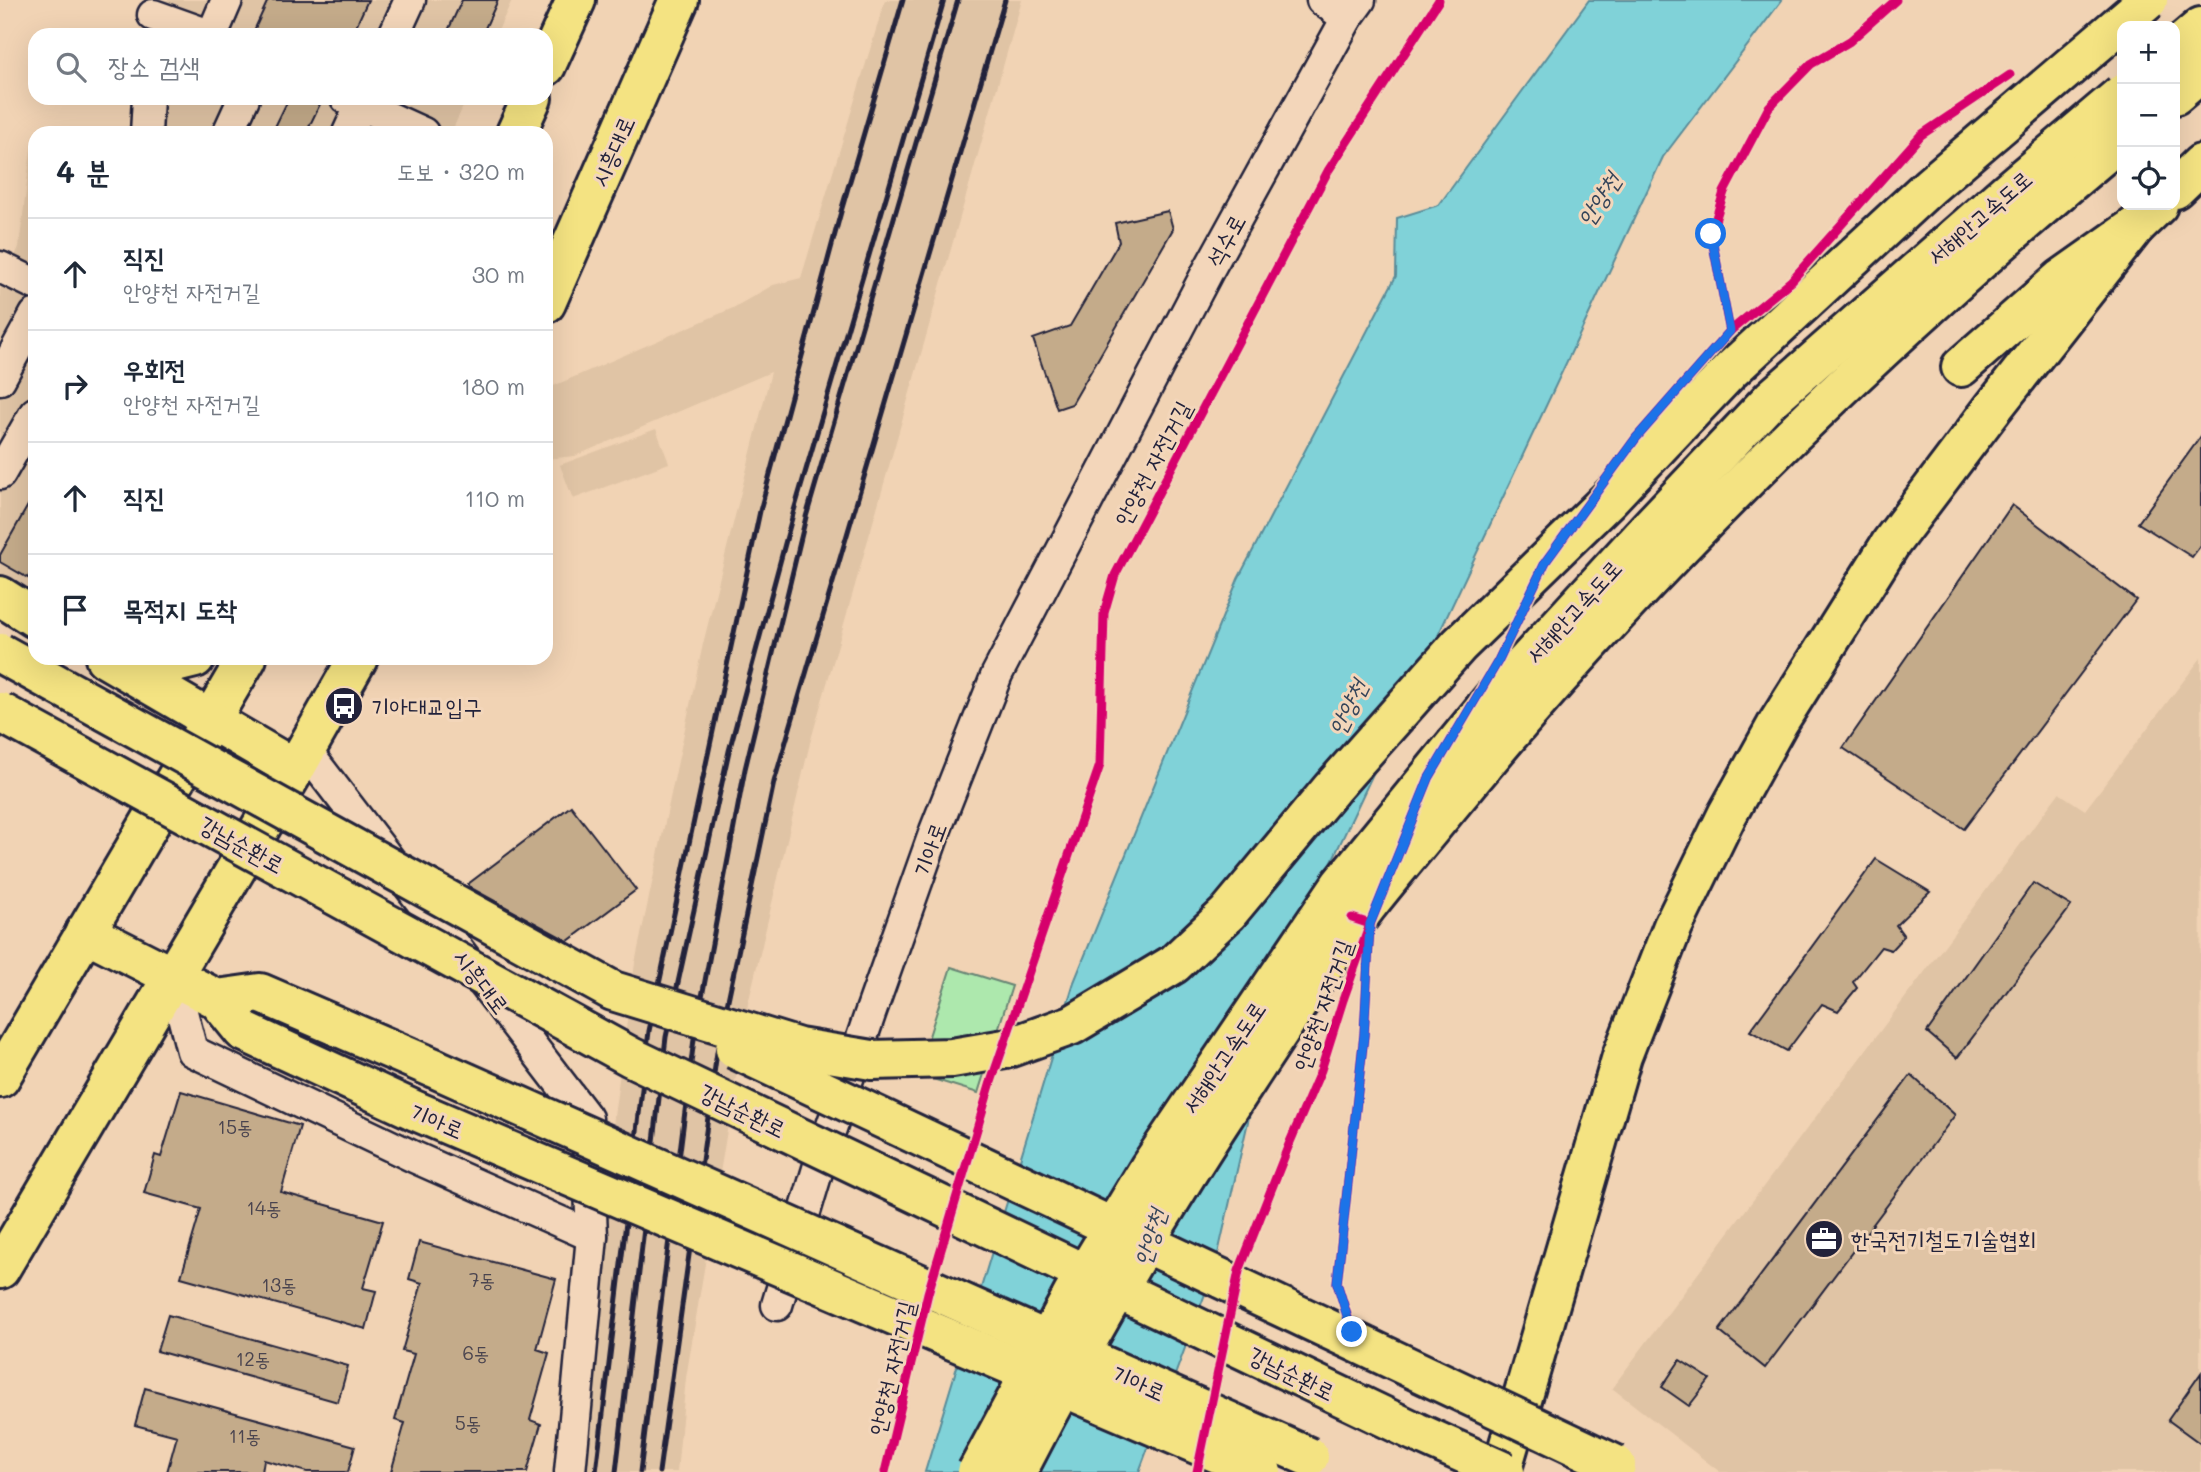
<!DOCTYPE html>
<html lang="ko">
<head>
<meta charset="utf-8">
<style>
	:root { --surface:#fff; --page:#f2f2f3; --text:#1f2937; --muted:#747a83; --line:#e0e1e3 }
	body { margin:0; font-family:Mali,"Poor Story",sans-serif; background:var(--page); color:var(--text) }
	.controls { position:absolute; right:21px; top:21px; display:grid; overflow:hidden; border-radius:14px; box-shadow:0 7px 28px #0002 }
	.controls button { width:63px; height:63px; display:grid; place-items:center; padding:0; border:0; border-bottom:2px solid var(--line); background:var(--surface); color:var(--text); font:35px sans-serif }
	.stop { position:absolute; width:21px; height:21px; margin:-16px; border:5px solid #1a73e8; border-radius:50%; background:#fff }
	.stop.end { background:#1a73e8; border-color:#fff; box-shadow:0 2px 7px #0008 }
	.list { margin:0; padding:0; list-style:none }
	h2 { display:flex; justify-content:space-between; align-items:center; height:91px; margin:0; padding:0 28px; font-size:30px }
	h2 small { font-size:23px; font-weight:400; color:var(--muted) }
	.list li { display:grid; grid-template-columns:46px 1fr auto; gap:21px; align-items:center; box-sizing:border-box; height:112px; padding:0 28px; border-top:2px solid var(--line) }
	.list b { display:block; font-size:26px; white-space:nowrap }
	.list p { margin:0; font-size:23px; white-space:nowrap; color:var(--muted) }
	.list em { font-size:23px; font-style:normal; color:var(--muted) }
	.icon { flex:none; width:38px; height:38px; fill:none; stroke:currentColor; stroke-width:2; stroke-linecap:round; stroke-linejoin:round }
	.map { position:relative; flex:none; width:2201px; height:1472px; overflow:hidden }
	.search { position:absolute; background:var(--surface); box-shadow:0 7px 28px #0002; left:28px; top:28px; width:525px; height:77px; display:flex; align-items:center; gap:18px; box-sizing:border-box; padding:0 24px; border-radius:21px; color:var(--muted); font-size:26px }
	.panel { position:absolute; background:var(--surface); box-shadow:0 7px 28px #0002; left:28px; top:126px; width:525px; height:539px; border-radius:21px }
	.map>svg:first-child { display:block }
	.built { fill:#e0c4a5 }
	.green { fill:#ade8ad; stroke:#688574; stroke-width:2 }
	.water { fill:#80d2d8; stroke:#5a8c99; stroke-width:2 }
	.building { fill:#c4ab8a; stroke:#22223b; stroke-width:2 }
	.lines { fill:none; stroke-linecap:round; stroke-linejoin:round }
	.minor-casing { stroke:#22223b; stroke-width:35 }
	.major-casing { stroke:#22223b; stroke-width:44 }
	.highway-casing { stroke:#22223b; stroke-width:44 }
	.minor { stroke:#f3d6ba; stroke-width:30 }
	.major { stroke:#f4e382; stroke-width:38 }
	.highway { stroke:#f4e382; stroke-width:38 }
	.rail { stroke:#22223b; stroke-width:5 }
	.major-bridge-casing { stroke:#22223b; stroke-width:44; stroke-linecap:butt }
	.highway-bridge-casing { stroke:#22223b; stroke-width:44; stroke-linecap:butt }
	.major-bridge { stroke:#f4e382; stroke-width:38 }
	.highway-bridge { stroke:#f4e382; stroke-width:38 }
	.cycleway-casing { stroke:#f3d6ba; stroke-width:13 }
	.cycleway { stroke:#d6006c; stroke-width:9 }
	.route { stroke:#1a73e8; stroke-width:9 }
	.labels { text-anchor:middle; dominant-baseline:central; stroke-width:6; stroke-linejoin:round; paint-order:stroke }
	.number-label { font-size:19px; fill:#4a444f }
	.street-label { font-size:23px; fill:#22223b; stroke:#f3d6ba }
	.poi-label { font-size:23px; fill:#22223b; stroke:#f3d6ba; text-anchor:start }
	.water-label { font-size:24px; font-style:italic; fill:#35455a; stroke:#f3d6ba }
</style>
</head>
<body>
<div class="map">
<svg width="2201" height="1472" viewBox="0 0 2201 1472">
	<rect width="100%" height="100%" fill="#f1d3b4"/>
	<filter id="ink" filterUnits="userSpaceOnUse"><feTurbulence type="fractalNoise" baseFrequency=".0143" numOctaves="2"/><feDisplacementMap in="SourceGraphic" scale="14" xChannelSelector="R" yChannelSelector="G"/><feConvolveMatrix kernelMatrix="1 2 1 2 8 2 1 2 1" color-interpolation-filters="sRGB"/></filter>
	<g filter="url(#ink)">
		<g class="built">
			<path d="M 153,0 L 512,0 L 496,35 L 152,35 Z"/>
			<path d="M 885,0 L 1022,0 L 810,743 L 748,1004 L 686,1378 L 677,1472 L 583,1472 L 614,1116 L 635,963 L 703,644 L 771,372 L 575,456 L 546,459 L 546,399 L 551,387 L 733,308 L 773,285 L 801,278 Z"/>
			<path d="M 148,98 L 467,98 L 451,133 L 146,133 Z"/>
			<path d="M 32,141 L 35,141 L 35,595 L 0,576 L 0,290 L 19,247 Z"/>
			<path d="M 656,429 L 669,463 L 573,499 L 560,465 Z"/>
			<path d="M 2201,658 L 2200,1472 L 1720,1472 L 1612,1388 L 2059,793 L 2085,810 Z"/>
		</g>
		<path class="green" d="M 951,967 L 1012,986 L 978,1093 L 917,1074 Z"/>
		<path class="water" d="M 1589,0 L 1782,0 L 1663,157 L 1284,963 L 1215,1267 L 1139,1472 L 925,1472 L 1074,982 L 1238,579 L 1396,276 L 1397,218 L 1439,205 Z"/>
		<g class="building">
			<path d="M 268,0 L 368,0 L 352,35 L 252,35 Z"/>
			<path d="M 462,0 L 498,0 L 482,35 L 446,35 Z"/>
			<path d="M 289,98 L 323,98 L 306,133 L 272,133 Z"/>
			<path d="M 1168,211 L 1173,229 L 1072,404 L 1057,409 L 1033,339 L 1070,326 L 1119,242 L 1115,223 Z"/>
			<path d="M 2201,436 L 2201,545 L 2192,557 L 2138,523 Z"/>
			<path d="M 35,493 L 35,565 L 28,578 L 0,562 L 0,555 Z"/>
			<path d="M 2012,505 L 2136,600 L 1964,829 L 1843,748 Z"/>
			<path d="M 571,806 L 636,890 L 568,941 L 471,888 L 468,884 Z"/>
			<path d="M 1876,859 L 1930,892 L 1896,925 L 1904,936 L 1891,950 L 1881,947 L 1853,982 L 1857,988 L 1838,1011 L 1822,1004 L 1787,1051 L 1750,1031 Z"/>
			<path d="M 2033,883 L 2071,906 L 1957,1058 L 1927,1032 Z"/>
			<path d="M 1911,1075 L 1955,1115 L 1765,1368 L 1719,1331 Z"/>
			<path d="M 181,1091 L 300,1126 L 281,1192 L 383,1221 L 363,1288 L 376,1291 L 366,1329 L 181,1277 L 201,1209 L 144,1193 L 155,1155 L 161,1157 Z"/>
			<path d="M 419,1242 L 556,1279 L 537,1349 L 549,1353 L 530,1420 L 541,1424 L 527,1472 L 391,1472 L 405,1423 L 395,1420 L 414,1354 L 402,1351 L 422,1283 L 409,1279 Z"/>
			<path d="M 168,1315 L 348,1366 L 338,1402 L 157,1351 Z"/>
			<path d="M 1680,1360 L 1710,1379 L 1689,1406 L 1662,1387 Z"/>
			<path d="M 2201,1373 L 2201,1444 L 2168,1420 Z"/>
			<path d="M 145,1388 L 355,1446 L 348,1472 L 307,1472 L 264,1460 L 262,1472 L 167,1472 L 177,1436 L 135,1425 Z"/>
		</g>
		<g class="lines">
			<defs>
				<g id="minor">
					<path d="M 1322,0 L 1347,18"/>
					<path d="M 153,15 L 209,35"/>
					<path d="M 212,35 L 227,0"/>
					<path d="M 394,35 L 410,0"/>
					<path d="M 346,98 L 423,133"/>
					<path d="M 146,133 L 148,98"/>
					<path d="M 228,133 L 244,98"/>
					<path d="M 348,133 L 364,98"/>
					<path d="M 0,267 L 35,284"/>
					<path d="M 0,379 L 35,315"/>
					<path d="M 0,474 L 35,413"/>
					<path d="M 306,751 L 587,1118 L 592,1236 L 570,1472"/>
					<path d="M 173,977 L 192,1051 L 414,1157 L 592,1236"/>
					<path d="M 777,1305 L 823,1152 L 870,1014 L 935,831 L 997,674 L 1209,269 L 1347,18 L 1360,0"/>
				</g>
				<g id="major">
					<path d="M 546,66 L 576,0"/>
					<path d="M 516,133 L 532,98"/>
					<path d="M 546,303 L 679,0"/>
					<path d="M 85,932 L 217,999 L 243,1031 L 416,1111"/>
					<path d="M 217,999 L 260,993 L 434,1068"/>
					<path d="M 0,1078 L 247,658"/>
					<path d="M 0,1269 L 295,769 L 358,658"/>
				</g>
				<g id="highway">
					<path d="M 2175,49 L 2201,27"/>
					<path d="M 2175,95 L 2201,73"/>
					<path d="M 2175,189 L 2201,164"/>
					<path d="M 1961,367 L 2061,279 L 2136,226 L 2158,205"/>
					<path d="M 0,596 L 35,618"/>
					<path d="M 105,658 L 295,769"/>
					<path d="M 128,671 L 155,668 L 195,658"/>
					<path d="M 1501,1472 L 1622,1056 L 1673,926 L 1727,815 L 1778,723 L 1891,543 L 1993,408 L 2136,226"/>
				</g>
			</defs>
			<use href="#minor" class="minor-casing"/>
			<use href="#major" class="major-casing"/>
			<use href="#highway" class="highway-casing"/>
			<use href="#minor" class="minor"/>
			<use href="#major" class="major"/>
			<use href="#highway" class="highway"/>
			<g class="rail">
				<path d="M 596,1472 L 649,1031 L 760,511 L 842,208 L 903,0"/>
				<path d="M 616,1472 L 666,1037 L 729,751 L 793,514 L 944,0"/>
				<path d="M 640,1472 L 694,1039 L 745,769 L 806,517 L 958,0"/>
				<path d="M 659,1472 L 717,1052 L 774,782 L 1005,0"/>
			</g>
			<defs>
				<g id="major-bridge">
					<path d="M 434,1068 L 1309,1457"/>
					<path d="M 416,1111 L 1262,1472"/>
				</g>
				<g id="highway-bridge">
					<path d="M 0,653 L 613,991 L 799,1048 L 872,1060 L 952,1058 L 1005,1049 L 1072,1025 L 1174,964 L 1228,913 L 1332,788 L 1459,645 L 1609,499 L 1731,370 L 1930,186 L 2148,0"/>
					<path d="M 0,712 L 631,1057 L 1416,1432 L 1505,1472"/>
					<path d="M 735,1049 L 1616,1465"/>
					<path d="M 977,1472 L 1073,1294 L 1149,1168 L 1341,884 L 1494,697 L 1647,530 L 1772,398 L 2009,190 L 2122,94"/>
					<path d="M 1017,1472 C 1086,1337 1164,1206 1248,1079 C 1286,1021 1325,961 1367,906 C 1392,874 1419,843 1445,811 C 1647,564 1877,343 2122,139"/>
				</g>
			</defs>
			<use href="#major-bridge" class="major-bridge-casing"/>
			<use href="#highway-bridge" class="highway-bridge-casing"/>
			<use href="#major-bridge" class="major-bridge"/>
			<use href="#highway-bridge" class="highway-bridge"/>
			<defs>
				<g id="cycleway">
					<path d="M 1730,331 L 1791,281 L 1921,135 L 2010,75"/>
					<path d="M 1352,918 L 1370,924 L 1364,1035 L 1337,1283 L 1352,1331"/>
					<path d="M 885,1472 L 928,1293 L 991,1082 L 1100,765 L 1104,613 L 1115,575 L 1328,171 L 1439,0"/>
					<path d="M 1197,1472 L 1239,1271 L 1290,1142 L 1321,1070 L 1343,1000 L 1370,924 L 1429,778 L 1498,661 L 1546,561 L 1636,438 L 1730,331 L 1711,234 L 1724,192 L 1769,107 L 1811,64 L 1850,41 L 1896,0"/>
				</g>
			</defs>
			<use href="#cycleway" class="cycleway-casing"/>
			<use href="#cycleway" class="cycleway"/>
		</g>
	</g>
	<g class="lines" filter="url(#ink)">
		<path class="route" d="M 1352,1332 L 1337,1283 L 1364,1035 L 1370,924 L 1429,778 L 1498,661 L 1546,561 L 1636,438 L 1730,331 L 1711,234"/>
	</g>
	<defs>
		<symbol id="bus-disc" viewBox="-11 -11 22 22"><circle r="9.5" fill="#22223b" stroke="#f3d6ba"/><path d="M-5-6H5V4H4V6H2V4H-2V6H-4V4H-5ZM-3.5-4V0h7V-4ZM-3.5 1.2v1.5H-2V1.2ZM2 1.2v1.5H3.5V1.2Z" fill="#fff"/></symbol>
		<symbol id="office-disc" viewBox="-11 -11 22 22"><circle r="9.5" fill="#22223b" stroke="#f3d6ba"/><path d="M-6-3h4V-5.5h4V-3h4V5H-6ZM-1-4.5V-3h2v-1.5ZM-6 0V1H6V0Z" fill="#fff"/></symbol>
	</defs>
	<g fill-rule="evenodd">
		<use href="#bus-disc" x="322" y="684" width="44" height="44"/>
		<use href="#office-disc" x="1802" y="1217" width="44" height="44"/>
	</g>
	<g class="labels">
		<g class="number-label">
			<text x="235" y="1126">15동</text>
			<text x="264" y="1207">14동</text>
			<text x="482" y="1279">7동</text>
			<text x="279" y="1284">13동</text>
			<text x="476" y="1352">6동</text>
			<text x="253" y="1358">12동</text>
			<text x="468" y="1422">5동</text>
			<text x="245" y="1435">11동</text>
		</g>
		<g class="street-label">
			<text transform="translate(612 151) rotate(-66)">시흥대로</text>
			<text transform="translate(1979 217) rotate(-41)">서해안고속도로</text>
			<text transform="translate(1225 240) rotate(-61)">석수로</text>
			<text transform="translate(1152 463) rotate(-62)">안양천 자전거길</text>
			<text transform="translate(1573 611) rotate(-48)">서해안고속도로</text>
			<text transform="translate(242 844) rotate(29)">강남순환로</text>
			<text transform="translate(929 849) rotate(-70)">기아로</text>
			<text transform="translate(482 981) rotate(53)">시흥대로</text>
			<text transform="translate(1322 1005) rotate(-71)">안양천 자전거길</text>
			<text transform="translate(1223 1057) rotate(-56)">서해안고속도로</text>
			<text transform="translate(743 1110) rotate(26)">강남순환로</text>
			<text transform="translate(437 1120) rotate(23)">기아로</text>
			<text transform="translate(891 1368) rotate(-77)">안양천 자전거길</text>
			<text transform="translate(1292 1373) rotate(26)">강남순환로</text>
			<text transform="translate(1139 1382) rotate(24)">기아로</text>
		</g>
		<g class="poi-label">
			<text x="371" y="706">기아대교입구</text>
			<text x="1851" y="1239">한국전기철도기술협회</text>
		</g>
		<g class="water-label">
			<text transform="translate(1598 199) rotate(-57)">안양천</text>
			<text transform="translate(1347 707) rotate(-64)">안양천</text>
			<text transform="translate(1149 1237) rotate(-73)">안양천</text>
		</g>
	</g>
</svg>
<div class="controls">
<button>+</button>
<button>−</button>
<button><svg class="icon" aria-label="locate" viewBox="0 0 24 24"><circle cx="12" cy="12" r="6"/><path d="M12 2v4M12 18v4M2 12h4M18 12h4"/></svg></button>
</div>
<div class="stop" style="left:1711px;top:234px"></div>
<div class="stop end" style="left:1352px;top:1332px"></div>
<div class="search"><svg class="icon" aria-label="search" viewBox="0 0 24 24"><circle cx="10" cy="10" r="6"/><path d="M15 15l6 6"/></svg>장소 검색</div>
<section class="panel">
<h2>4 분<small>도보 · 320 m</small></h2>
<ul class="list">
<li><svg class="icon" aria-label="ahead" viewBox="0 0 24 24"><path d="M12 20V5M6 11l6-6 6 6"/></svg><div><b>직진</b><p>안양천 자전거길</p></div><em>30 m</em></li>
<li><svg class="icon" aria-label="right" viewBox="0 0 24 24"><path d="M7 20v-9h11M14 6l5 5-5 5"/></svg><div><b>우회전</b><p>안양천 자전거길</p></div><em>180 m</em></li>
<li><svg class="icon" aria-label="ahead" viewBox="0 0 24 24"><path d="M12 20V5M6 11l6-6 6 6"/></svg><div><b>직진</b></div><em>110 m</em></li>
<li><svg class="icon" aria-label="arrive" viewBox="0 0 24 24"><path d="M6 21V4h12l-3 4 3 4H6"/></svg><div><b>목적지 도착</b></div></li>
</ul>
</section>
</div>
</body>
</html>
